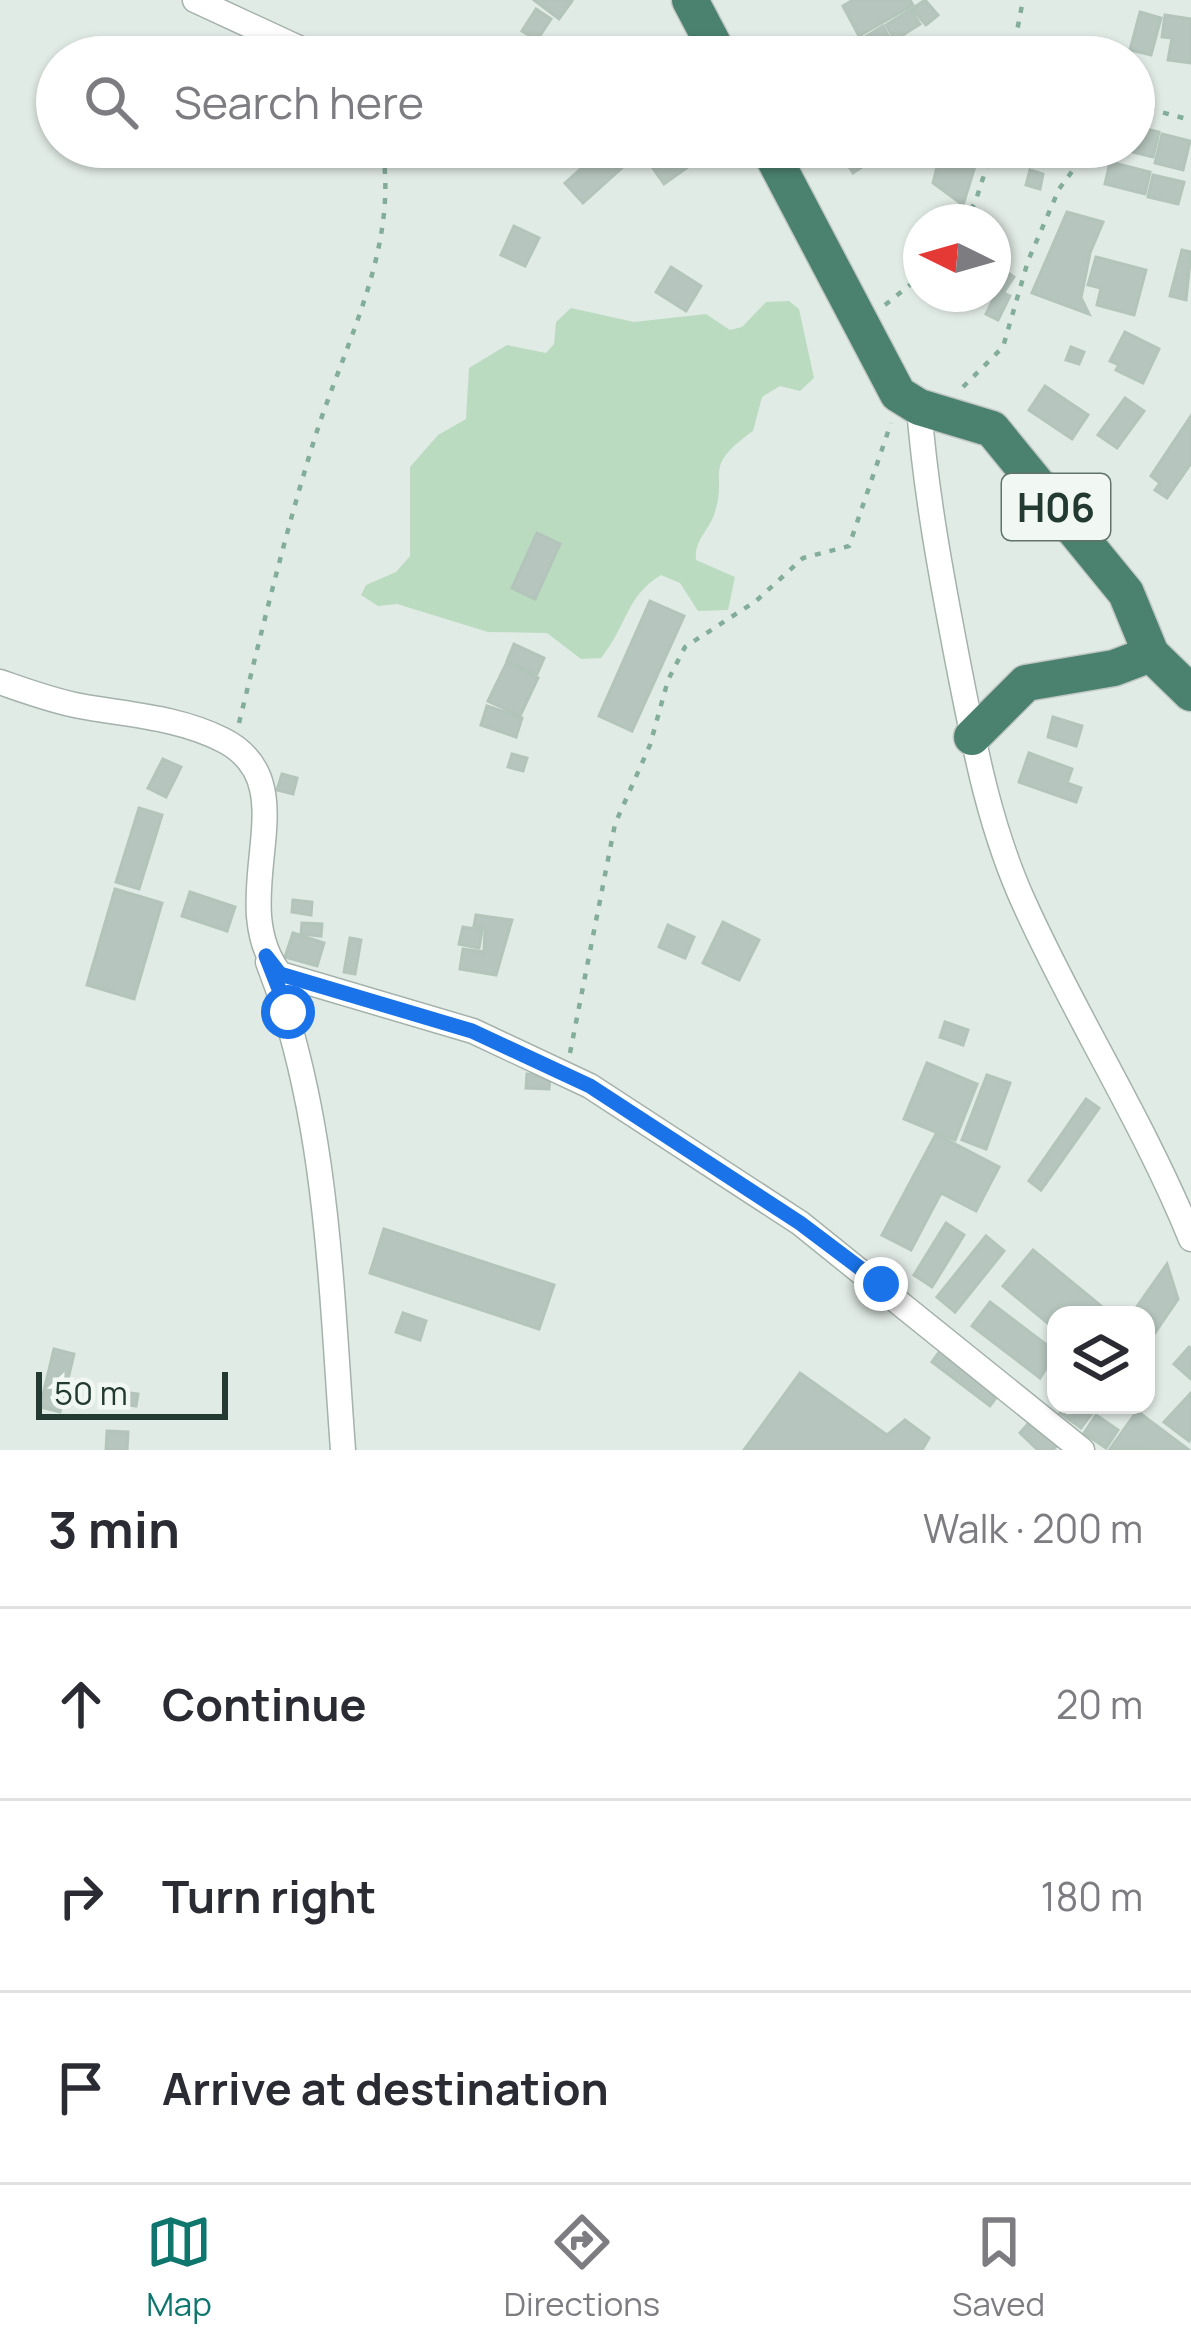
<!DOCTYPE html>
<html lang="en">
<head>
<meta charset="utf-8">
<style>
	:root { --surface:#fff; --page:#f2f2f3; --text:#2b2b33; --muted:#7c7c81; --line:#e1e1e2; --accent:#0f766e }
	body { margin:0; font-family:Manrope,sans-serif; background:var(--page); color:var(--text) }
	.controls { position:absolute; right:36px; bottom:36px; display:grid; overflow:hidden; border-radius:24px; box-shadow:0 3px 9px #0004 }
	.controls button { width:108px; height:108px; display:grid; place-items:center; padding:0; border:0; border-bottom:3px solid var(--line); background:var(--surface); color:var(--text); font:60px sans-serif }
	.compass { position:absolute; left:903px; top:204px; width:108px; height:108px; border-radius:50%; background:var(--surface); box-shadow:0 3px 9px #0004; rotate:275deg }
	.scale { position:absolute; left:36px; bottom:30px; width:192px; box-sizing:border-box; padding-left:12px; border:6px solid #223a31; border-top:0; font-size:33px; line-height:42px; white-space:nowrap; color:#223a31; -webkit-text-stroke:9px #f1f7f3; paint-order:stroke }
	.stop { position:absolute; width:36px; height:36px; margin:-27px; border:9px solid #1a73e8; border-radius:50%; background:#fff }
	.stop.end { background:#1a73e8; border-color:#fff; box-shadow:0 3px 12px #0008 }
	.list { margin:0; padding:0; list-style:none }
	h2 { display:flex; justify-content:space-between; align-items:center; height:156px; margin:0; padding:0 48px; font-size:51px }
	h2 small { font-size:39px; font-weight:400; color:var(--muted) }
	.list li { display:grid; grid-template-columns:78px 1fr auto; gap:36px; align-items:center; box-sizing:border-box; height:192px; padding:0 48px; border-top:3px solid var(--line) }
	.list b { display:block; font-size:45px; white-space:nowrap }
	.list em { font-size:39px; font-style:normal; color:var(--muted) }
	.icon { flex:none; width:66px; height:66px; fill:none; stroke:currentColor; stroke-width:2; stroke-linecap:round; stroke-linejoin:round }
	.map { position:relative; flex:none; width:1191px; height:1450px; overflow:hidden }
	.search { position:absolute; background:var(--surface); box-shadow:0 3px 9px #0004; left:36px; right:36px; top:36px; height:132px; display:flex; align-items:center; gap:30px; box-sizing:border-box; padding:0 42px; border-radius:66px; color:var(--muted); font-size:45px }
	.sheet { height:732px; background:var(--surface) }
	nav { display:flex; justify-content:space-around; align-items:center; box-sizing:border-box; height:168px; border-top:3px solid var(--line); background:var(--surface); font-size:33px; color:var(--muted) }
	nav a { display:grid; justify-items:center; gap:6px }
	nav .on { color:var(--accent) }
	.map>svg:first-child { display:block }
	.green { fill:#badbc0 }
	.building { fill:#b6c5be; stroke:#b3c4bb; stroke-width:3 }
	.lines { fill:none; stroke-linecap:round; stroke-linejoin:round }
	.minor-casing { stroke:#a4b2ab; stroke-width:27 }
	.trunk-casing { stroke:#c1c8c5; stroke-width:39 }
	.path { stroke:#82ad9b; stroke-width:4.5; stroke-dasharray:6 9; stroke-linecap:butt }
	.minor { stroke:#fff; stroke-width:24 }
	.trunk { stroke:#4b826f; stroke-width:36 }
	.route { stroke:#1a73e8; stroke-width:15 }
	.labels { text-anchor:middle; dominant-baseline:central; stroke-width:9; stroke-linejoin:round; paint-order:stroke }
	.shield { fill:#f1f7f3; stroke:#60736b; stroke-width:3 }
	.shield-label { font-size:39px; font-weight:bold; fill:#223a31 }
</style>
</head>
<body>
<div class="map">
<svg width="1191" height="1450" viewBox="0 0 1191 1450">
	<rect width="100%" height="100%" fill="#e1ebe5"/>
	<path class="green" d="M 789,301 L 799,309 L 814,378 L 800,391 L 780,386 L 762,397 L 753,431 C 700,469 729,471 714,515 C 708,531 694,541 696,560 L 735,577 L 728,610 L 698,611 L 680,583 L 661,575 C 626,596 627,626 601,658 L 581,659 L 547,633 L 488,632 L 397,604 L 378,606 L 361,595 L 366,585 L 396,572 L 410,556 L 410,467 L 438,435 L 466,419 L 469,368 L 507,345 L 546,353 L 554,344 L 556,322 L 571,308 L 634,322 L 706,314 L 730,330 L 742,327 L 766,302 Z"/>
	<g class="building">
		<path d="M 534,0 L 571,0 L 572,1 L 559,19 Z"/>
		<path d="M 853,0 L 910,0 L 913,5 L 859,36 L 843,6 Z"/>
		<path d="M 925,0 L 938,15 L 926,25 L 912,9 Z"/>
		<path d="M 536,9 L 551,19 L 537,40 L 522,31 Z"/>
		<path d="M 910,10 L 920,24 L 895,40 L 886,25 Z"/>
		<path d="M 1140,12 L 1161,18 L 1151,55 L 1130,50 Z"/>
		<path d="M 1165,15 L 1191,19 L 1191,63 L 1168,60 L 1172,38 L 1162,37 Z"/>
		<path d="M 883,26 L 890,39 L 868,51 L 862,39 Z"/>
		<path d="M 858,44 L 868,57 L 847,52 Z"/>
		<path d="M 962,47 L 991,55 L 990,57 L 960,57 Z"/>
		<path d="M 1134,126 L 1159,132 L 1153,157 L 1120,149 L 1134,147 Z"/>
		<path d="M 1162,134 L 1190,141 L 1183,170 L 1155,163 Z"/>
		<path d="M 605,147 L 645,147 L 583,203 L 565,183 Z"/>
		<path d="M 660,147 L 674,147 L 688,167 L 664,184 L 645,157 Z"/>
		<path d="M 851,147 L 866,147 L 874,159 L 853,173 L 841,154 Z"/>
		<path d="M 942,147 L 981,147 L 963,205 L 933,183 Z"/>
		<path d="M 1110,162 L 1150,172 L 1145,194 L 1105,184 Z"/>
		<path d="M 1030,170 L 1043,174 L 1040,189 L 1026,185 Z"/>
		<path d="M 1153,175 L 1184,182 L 1178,204 L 1148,197 Z"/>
		<path d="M 1067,212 L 1103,222 L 1090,253 L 1081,298 L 1089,314 L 1032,293 Z"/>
		<path d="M 514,226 L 539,238 L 525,266 L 501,255 Z"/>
		<path d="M 1182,250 L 1191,252 L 1186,300 L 1170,296 Z"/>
		<path d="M 1096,257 L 1146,270 L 1134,315 L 1097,305 L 1101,288 L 1088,285 Z"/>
		<path d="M 993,263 L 1014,277 L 1004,292 L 993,285 Z"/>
		<path d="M 671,267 L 701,286 L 686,311 L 656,292 Z"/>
		<path d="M 998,290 L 1010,296 L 998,320 L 986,314 Z"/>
		<path d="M 1125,332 L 1159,349 L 1143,383 L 1116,370 L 1119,365 L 1110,361 Z"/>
		<path d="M 1071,347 L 1084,352 L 1079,364 L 1066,360 Z"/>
		<path d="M 1045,386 L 1088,415 L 1072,439 L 1029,410 Z"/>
		<path d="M 1125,398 L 1144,411 L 1117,448 L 1098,435 Z"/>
		<path d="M 1191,416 L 1191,463 L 1167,498 L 1155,490 L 1160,483 L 1151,476 Z"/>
		<path d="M 537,533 L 560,544 L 535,599 L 512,588 Z"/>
		<path d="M 650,601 L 684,616 L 632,731 L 599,716 Z"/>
		<path d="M 514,644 L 544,658 L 537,674 L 507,661 Z"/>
		<path d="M 507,662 L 538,678 L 520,716 L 488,701 Z"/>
		<path d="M 487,706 L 522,718 L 516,737 L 481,725 Z"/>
		<path d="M 1053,717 L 1082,726 L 1076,746 L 1048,737 Z"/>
		<path d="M 1029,753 L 1072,769 L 1067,783 L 1081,788 L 1076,802 L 1019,782 Z"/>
		<path d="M 512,754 L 527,758 L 523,771 L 508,767 Z"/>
		<path d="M 163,759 L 181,767 L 166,797 L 148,788 Z"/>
		<path d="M 282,774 L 297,778 L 293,794 L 277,790 Z"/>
		<path d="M 139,808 L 162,815 L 139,889 L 116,882 Z"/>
		<path d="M 115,889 L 162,903 L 134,999 L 87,985 Z"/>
		<path d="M 190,892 L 235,907 L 227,931 L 182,916 Z"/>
		<path d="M 293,900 L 312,902 L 311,915 L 292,912 Z"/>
		<path d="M 476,915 L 512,920 L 496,975 L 460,969 L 463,949 L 484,952 L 485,928 L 474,926 Z"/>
		<path d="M 723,922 L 759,940 L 739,980 L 703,963 Z"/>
		<path d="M 302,923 L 322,924 L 321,936 L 301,934 Z"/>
		<path d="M 668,925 L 694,937 L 685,958 L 659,947 Z"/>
		<path d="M 463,927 L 482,930 L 479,948 L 459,944 Z"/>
		<path d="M 293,933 L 324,943 L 317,966 L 285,957 Z"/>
		<path d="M 350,938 L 361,940 L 355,974 L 344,972 Z"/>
		<path d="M 945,1022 L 968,1030 L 963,1045 L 940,1037 Z"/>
		<path d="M 927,1063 L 977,1084 L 955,1140 L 904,1119 Z"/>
		<path d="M 527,1074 L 550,1076 L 549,1089 L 526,1088 Z"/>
		<path d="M 987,1075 L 1010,1083 L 986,1149 L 962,1140 Z"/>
		<path d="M 1086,1099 L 1099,1108 L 1041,1190 L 1029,1181 Z"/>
		<path d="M 936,1134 L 999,1167 L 976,1211 L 941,1193 L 911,1250 L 882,1235 Z"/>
		<path d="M 946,1223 L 964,1235 L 932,1287 L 914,1275 Z"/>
		<path d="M 384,1229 L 554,1285 L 539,1329 L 370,1273 Z"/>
		<path d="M 986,1236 L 1004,1251 L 955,1312 L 937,1297 Z"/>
		<path d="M 1033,1250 L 1101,1306 L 1093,1315 L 1056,1315 L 1056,1330 L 1003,1286 Z"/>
		<path d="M 1167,1264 L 1178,1299 L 1146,1346 L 1146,1315 L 1131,1315 Z"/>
		<path d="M 990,1302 L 1056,1352 L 1040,1378 L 972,1326 Z"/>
		<path d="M 403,1313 L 426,1321 L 420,1340 L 396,1332 Z"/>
		<path d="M 945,1344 L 1003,1388 L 990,1406 L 932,1362 Z"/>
		<path d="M 1189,1347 L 1191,1348 L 1191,1379 L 1174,1364 Z"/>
		<path d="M 54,1349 L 74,1354 L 60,1412 L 40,1407 Z"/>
		<path d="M 800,1373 L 887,1435 L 905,1420 L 929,1438 L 922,1450 L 744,1450 Z"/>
		<path d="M 123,1392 L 138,1394 L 136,1406 L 122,1404 Z"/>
		<path d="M 1191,1393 L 1191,1437 L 1189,1441 L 1164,1422 Z"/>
		<path d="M 1066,1405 L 1091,1405 L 1096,1408 L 1081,1428 L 1060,1413 Z"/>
		<path d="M 1137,1411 L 1189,1450 L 1110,1449 Z"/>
		<path d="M 1036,1415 L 1062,1440 L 1053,1450 L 1038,1450 L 1020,1433 Z"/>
		<path d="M 1096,1415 L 1118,1430 L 1106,1448 L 1084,1433 Z"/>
		<path d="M 107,1431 L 128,1432 L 127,1450 L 106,1450 Z"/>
	</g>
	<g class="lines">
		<defs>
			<g id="minor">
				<path d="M 195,0 L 318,57"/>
				<path d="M 919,407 C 926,496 942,580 959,668 C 975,749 990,829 1025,905 C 1076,1018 1144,1123 1191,1239"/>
				<path d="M 0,682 C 26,691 53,701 80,706 C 128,715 178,717 223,740 C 312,785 221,898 280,974 L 473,1031 L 590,1086 L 800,1223 L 1082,1450"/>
				<path d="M 268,962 C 328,1115 331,1288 343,1450"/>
			</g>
			<g id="trunk">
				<path d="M 690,0 L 720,57"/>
				<path d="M 768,147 L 898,394 L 919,407 L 992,429 L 1126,593 L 1151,654 L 1191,693"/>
				<path d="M 972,737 L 1026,683 L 1114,668 L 1151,654"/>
			</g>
		</defs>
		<use href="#minor" class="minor-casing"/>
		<use href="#trunk" class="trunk-casing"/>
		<g class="path">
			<path d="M 1012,57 L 1023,0"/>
			<path d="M 1134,105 L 1191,120"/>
			<path d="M 962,222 L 975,203 L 993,147"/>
			<path d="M 885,305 L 921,276"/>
			<path d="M 963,387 L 1003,347 L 1028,261 L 1059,189 L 1090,147"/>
			<path d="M 239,723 C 262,630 284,538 312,447 C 341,350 400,250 382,147"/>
			<path d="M 570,1053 L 615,824 L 650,745 L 668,680 L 685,647 L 756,601 L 803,558 L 849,546 L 891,423"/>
		</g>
		<use href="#minor" class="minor"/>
		<use href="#trunk" class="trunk"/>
	</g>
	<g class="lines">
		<path class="route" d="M 288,1012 L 266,956 L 280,974 L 472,1031 L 590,1086 L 800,1223 L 881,1284"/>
	</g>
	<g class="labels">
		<rect class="shield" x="1002" y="474" width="108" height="66" rx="9"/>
		<g class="shield-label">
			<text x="1056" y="507">H06</text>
		</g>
	</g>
</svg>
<div class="controls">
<button><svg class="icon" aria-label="layers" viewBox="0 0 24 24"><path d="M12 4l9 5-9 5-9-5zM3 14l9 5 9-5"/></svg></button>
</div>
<svg class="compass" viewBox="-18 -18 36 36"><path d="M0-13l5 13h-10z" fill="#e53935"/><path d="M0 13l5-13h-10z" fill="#7c7c81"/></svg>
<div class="scale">50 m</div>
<div class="stop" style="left:288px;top:1012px"></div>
<div class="stop end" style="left:881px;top:1284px"></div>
<div class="search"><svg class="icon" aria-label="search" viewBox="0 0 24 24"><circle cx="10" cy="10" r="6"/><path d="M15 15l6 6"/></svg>Search here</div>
</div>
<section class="sheet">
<h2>3 min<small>Walk · 200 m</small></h2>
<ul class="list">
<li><svg class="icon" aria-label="ahead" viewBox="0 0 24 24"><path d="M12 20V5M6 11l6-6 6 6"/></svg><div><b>Continue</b></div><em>20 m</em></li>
<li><svg class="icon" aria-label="right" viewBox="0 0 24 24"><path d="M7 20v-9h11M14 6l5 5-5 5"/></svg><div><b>Turn right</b></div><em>180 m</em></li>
<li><svg class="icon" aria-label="arrive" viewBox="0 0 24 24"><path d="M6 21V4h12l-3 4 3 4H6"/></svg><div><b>Arrive at destination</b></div></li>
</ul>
</section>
<nav>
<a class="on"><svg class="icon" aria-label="map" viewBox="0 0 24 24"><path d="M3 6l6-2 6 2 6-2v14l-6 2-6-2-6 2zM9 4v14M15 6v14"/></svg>Map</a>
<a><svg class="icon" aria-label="directions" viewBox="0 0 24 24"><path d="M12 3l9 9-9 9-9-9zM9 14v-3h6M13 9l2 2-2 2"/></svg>Directions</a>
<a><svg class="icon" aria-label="saved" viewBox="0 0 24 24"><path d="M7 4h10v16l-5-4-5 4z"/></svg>Saved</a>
</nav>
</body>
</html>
